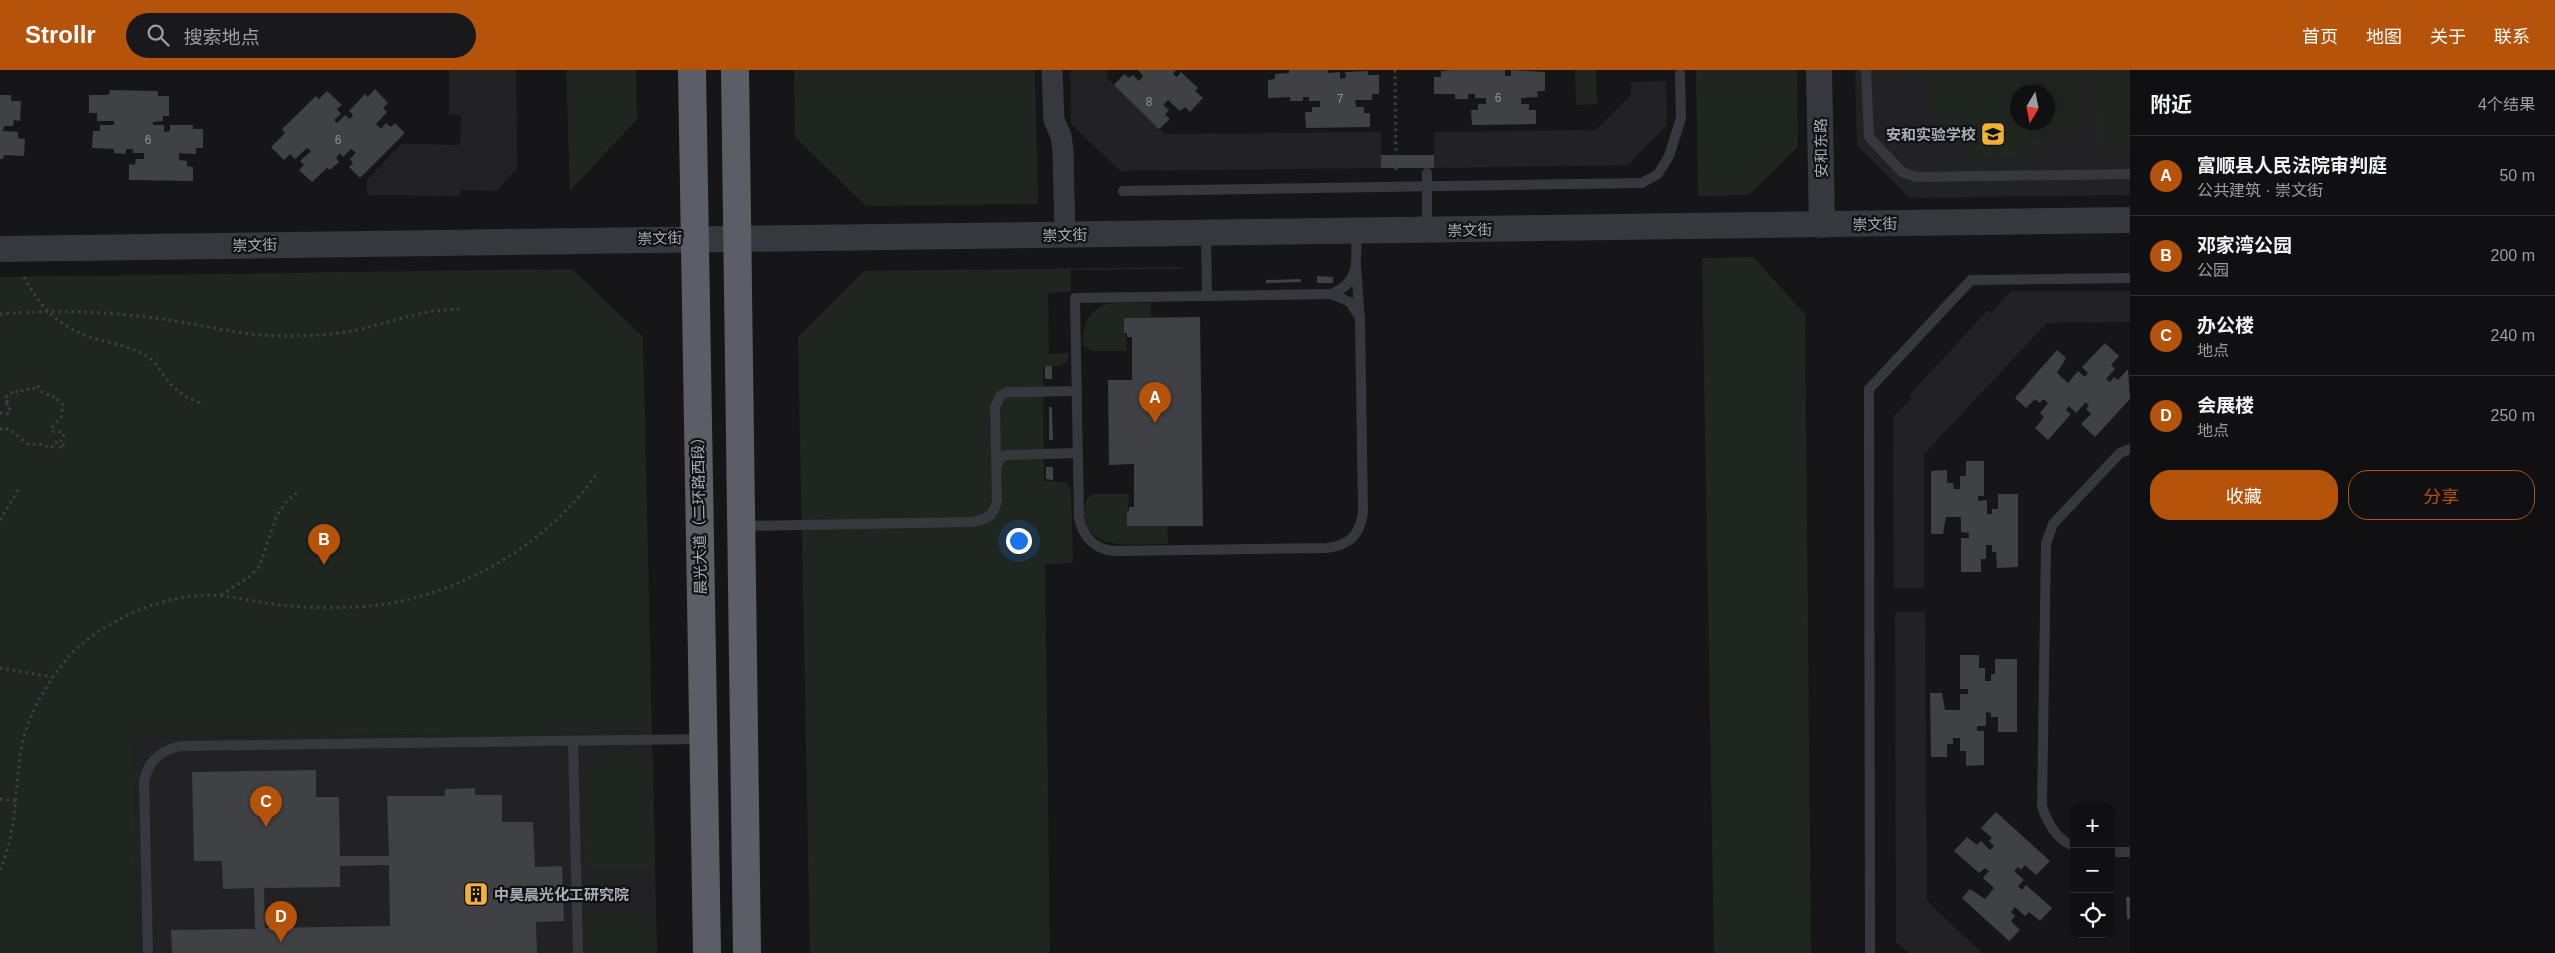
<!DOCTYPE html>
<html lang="zh">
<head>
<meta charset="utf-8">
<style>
	:root { --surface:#101012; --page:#19191b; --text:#f1f3f6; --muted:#9c9d9f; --line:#303032; --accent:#b45309 }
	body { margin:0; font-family:Helvetica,"Noto Sans SC",sans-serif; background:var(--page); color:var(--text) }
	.controls { position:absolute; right:15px; bottom:15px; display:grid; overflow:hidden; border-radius:10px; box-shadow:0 2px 12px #0003 }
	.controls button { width:45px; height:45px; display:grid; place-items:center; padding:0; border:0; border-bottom:1px solid var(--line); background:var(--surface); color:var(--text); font:25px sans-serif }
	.compass { position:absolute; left:2010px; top:15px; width:45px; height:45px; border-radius:50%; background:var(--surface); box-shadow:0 2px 12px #0003; rotate:190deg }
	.you { position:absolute; left:1018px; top:470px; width:18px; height:18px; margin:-12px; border:4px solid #fff; border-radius:50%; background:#1a73e8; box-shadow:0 0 0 8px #1a73e833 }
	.badge { display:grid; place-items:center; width:32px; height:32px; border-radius:50%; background:var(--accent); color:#fff; font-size:16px; font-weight:700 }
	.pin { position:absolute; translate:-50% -41px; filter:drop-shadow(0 1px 2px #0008) }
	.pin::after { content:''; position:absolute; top:26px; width:18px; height:15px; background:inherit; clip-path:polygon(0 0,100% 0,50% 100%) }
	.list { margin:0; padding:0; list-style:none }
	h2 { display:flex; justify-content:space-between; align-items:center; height:65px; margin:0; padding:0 20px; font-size:21px }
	h2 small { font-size:16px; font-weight:400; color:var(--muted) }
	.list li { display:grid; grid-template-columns:32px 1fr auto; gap:15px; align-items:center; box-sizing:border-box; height:80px; padding:0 20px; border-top:1px solid var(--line) }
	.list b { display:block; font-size:19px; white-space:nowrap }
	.list p { margin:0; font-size:16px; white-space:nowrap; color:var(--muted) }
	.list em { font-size:16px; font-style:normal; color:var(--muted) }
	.actions { display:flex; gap:10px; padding:15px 20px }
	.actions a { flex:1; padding:11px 0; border:1px solid var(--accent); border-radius:20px; text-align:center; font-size:18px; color:var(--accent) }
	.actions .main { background:var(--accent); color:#fff }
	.icon { flex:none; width:28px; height:28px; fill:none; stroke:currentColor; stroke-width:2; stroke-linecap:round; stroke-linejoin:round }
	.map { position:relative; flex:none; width:2130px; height:883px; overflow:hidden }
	header { display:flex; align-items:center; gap:30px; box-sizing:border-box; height:70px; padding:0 25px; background:var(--accent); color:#fff }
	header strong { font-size:24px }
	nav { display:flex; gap:28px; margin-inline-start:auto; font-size:18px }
	.search { width:350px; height:45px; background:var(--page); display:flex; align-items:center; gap:12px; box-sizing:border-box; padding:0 18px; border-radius:28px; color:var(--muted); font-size:19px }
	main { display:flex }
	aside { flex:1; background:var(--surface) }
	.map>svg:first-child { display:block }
	.built { fill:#222225; fill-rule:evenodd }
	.green { fill:#1e261f; fill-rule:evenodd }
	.building { fill:#404145; fill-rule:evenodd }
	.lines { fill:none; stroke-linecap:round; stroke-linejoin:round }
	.path { stroke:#3d3f44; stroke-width:3; stroke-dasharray:2.5 4; stroke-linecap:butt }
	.service { stroke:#37383d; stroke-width:10 }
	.minor { stroke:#37383d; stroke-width:21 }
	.tertiary { stroke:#37383d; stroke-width:26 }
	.trunk { stroke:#5b5e65; stroke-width:28 }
	.labels { text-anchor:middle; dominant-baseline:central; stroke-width:4.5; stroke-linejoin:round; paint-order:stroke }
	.number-label { font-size:12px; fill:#8e929b }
	.poi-label { font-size:15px; font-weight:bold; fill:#a8adb8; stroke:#111113; text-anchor:end }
	.street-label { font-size:15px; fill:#a8adb8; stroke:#111113 }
</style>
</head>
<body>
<header>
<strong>Strollr</strong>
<div class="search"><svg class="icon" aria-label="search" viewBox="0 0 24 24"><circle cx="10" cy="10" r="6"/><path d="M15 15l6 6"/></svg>搜索地点</div>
<nav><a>首页</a><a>地图</a><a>关于</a><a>联系</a></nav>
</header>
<main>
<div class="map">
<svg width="2130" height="883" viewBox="0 0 2130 883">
	<rect width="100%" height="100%" fill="#161618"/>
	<g class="built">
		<path d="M 449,0 L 516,0 L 517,98 L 497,121 L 461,120 L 460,126 L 367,125 L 367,110 L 401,74 L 460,75 L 461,45 L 449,45 Z"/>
		<path d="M 1070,0 L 1107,0 L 1107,8 L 1165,64 L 1381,62 L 1381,98 L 1120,101 L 1071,54 Z"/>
		<path d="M 1855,0 L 2130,0 L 2130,125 L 1910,128 L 1857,75 ZM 2018,22 L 2048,22 L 2048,52 L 2018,52 Z"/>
		<path d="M 1666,11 L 1667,55 L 1628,95 L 1434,98 L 1434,62 L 1596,60 L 1631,25 L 1631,12 Z"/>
		<path d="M 2011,221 L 2130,221 L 2130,252 L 2047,253 L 1924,384 L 1924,518 L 1894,518 L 1893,347 L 1912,328 L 1909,325 L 1988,240 L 1991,243 Z"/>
		<path d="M 1895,542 L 1925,542 L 1927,831 L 1982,883 L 1909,883 L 1896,872 Z"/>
		<path d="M 652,661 L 657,883 L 138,883 L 133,668 Z"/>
	</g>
	<g class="green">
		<path d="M 566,0 L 636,0 L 637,49 L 570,121 Z"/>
		<path d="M 794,0 L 1035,0 L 1038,134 L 866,136 L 795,67 Z"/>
		<path d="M 1575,0 L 1596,0 L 1597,34 L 1576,35 Z"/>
		<path d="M 1696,0 L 1797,0 L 1798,77 L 1749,125 L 1698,126 Z"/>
		<path d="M 1932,0 L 2080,0 L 2082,57 L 2056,58 C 2052,62 2048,68 2043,72 C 2010,103 1951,87 1935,46 C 1930,33 1932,13 1932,0 ZM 2018,22 L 2048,22 L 2048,52 L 2018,52 Z"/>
		<path d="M 2096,0 L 2129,0 L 2130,78 L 2099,79 Z"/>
		<path d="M 1753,187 L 1805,244 L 1811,883 L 1714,883 L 1702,188 Z"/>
		<path d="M 1182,197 L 1183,199 L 1071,200 L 1071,221 L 1048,224 L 1049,284 L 1070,283 L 1068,291 L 1060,296 L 1043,296 L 1044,411 L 1066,412 L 1071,419 L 1073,493 L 1045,494 L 1050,883 L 810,883 L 798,267 L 864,201 Z"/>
		<path d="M 572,199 L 643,267 L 652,661 L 133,668 L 138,883 L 0,883 L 0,207 Z"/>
		<path d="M 1113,233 L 1151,233 L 1151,247 L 1124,248 L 1127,281 L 1093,281 L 1083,275 C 1082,254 1090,236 1113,233 Z"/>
		<path d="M 1093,424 L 1129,424 L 1127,456 L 1167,456 L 1168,474 C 1135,474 1073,484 1086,430 Z"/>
		<path d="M 610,688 L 653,688 L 655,799 L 586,800 L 584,706 L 599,690 Z"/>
		<path d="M 587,847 L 656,847 L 657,883 L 588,883 Z"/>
	</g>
	<g class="building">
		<path d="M 1138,0 L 1176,0 L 1173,4 L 1177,7 L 1181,2 L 1198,18 L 1195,21 L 1203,28 L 1190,42 L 1185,37 L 1180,41 L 1168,30 L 1163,35 L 1169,40 L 1165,45 L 1170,49 L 1159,59 L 1114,15 L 1124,4 L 1129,8 L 1133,5 L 1139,11 L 1143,6 Z"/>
		<path d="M 1289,0 L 1328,0 L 1328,3 L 1340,2 L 1340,9 L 1346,8 L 1345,2 L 1368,1 L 1368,5 L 1379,5 L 1379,24 L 1372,24 L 1372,30 L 1355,30 L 1356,37 L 1364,37 L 1364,43 L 1370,43 L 1370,57 L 1306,58 L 1305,42 L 1312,42 L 1312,37 L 1320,37 L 1320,31 L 1309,31 L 1309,27 L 1303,27 L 1303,31 L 1290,31 L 1290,27 L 1268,28 L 1268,10 L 1275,9 L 1275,4 L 1289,3 Z"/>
		<path d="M 1455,0 L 1505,0 L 1505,6 L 1511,6 L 1511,0 L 1545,2 L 1545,21 L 1537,21 L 1538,27 L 1521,28 L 1521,34 L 1529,34 L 1529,40 L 1536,40 L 1536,54 L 1472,55 L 1471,40 L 1478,40 L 1478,34 L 1486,34 L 1486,28 L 1475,28 L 1475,24 L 1468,24 L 1468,29 L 1455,29 L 1455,24 L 1434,24 L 1434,7 L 1441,7 L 1441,1 Z"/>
		<path d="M 375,19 L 388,33 L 383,38 L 387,42 L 376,54 L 381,59 L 386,53 L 391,57 L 395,53 L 405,63 L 360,108 L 349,97 L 353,93 L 350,89 L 356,83 L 351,79 L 343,87 L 340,83 L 336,88 L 339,92 L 330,100 L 327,98 L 312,112 L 299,100 L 304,95 L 300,91 L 311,81 L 307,78 L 295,89 L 290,84 L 284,90 L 271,77 L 285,63 L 282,59 L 316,26 L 319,29 L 327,21 L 342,35 L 337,39 L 341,44 L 334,50 L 337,53 L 345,45 L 350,49 L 353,45 L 349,41 L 365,24 L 368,27 Z"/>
		<path d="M 110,20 L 158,21 L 158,26 L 169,26 L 169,46 L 163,46 L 163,51 L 153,52 L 153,55 L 164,55 L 164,62 L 170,61 L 170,55 L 193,55 L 193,59 L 203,59 L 203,78 L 196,78 L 196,84 L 179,83 L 179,90 L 187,91 L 187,96 L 193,97 L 193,111 L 129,110 L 129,94 L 135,95 L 136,89 L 144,89 L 144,83 L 133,83 L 133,79 L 126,79 L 126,84 L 114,83 L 114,79 L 92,78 L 93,61 L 100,61 L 100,55 L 114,55 L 114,51 L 97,51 L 97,43 L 89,43 L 89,25 L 109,25 Z"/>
		<path d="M 0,25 L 11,25 L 11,31 L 21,31 L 20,51 L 14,50 L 13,56 L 4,56 L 3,61 L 18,62 L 18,68 L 25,69 L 24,86 L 4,85 L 3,89 L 0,89 Z"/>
		<rect x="1381" y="85" width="53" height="13"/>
		<path d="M 1317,206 L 1333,207 L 1333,213 L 1317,213 Z"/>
		<path d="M 1301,209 L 1301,212 L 1266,213 L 1266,210 Z"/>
		<path d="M 1200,247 L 1203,456 L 1127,456 L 1127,441 L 1129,441 L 1129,437 L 1134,437 L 1134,394 L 1109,395 L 1108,310 L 1132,310 L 1132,267 L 1127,267 L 1127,263 L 1124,263 L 1124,248 Z"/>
		<path d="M 2105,273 L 2119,286 L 2111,295 L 2115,299 L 2106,309 L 2110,312 L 2114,307 L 2118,310 L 2128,299 L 2130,329 L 2095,367 L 2081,354 L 2091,344 L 2086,339 L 2089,336 L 2086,332 L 2076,343 L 2069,336 L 2066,340 L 2071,344 L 2048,370 L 2035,358 L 2044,347 L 2040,343 L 2048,333 L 2043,329 L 2040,333 L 2035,329 L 2026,338 L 2015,328 L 2057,280 L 2066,288 L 2057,303 L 2068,313 L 2078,301 L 2085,307 L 2088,303 L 2082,297 Z"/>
		<rect x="1045" y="296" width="7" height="13"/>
		<path d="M 1049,337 L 1052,337 L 1053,370 L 1049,370 Z"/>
		<path d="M 1966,391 L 1984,391 L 1984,426 L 1978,426 L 1978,431 L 1987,430 L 1987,444 L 1992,444 L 1992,439 L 1998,439 L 1998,424 L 2018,424 L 2018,497 L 1997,498 L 1996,482 L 1992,482 L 1992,475 L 1986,475 L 1986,489 L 1981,489 L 1981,502 L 1961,502 L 1961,468 L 1969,468 L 1969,463 L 1961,462 L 1961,447 L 1946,447 L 1943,464 L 1931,464 L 1931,401 L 1947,400 L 1947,413 L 1953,413 L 1954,419 L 1960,419 L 1960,406 L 1966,406 Z"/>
		<path d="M 1046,397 L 1053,397 L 1053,410 L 1046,409 Z"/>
		<path d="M 1960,585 L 1979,585 L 1979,598 L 1985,598 L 1985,611 L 1991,611 L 1991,604 L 1995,604 L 1995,589 L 2017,589 L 2017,662 L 1998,662 L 1998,647 L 1991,647 L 1991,643 L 1986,642 L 1986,656 L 1977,656 L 1977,661 L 1984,661 L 1984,695 L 1966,696 L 1966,681 L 1960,681 L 1960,668 L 1953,668 L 1953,674 L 1947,674 L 1947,687 L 1931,687 L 1930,623 L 1942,623 L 1945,640 L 1960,640 L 1960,624 L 1968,624 L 1968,619 L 1960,619 Z"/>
		<path d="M 316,700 L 316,727 L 339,727 L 340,786 L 389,786 L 387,726 L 445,726 L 445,719 L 475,718 L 475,725 L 502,725 L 502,752 L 533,752 L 535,797 L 562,796 L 564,851 L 536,852 L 537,883 L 172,883 L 171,860 L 255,859 L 254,818 L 223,819 L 222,791 L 194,791 L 192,702 ZM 389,795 L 390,856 L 265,858 L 264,818 L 340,817 L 340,796 Z"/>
		<path d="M 1996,742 L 2050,791 L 2036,805 L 2025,795 L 2021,800 L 2018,797 L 2014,801 L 2024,810 L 2018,816 L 2022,820 L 2026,815 L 2052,838 L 2040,851 L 2029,842 L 2025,846 L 2015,837 L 2011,842 L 2015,846 L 2011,851 L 2020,860 L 2009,871 L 1962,828 L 1970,819 L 1985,829 L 1994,818 L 1983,808 L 1989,801 L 1985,798 L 1979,803 L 1954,781 L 1967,767 L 1977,775 L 1981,771 L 1990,780 L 1994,776 L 1989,771 L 1992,768 L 1981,758 Z"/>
		<path d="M 2126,827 L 2130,827 L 2130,849 L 2127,849 Z"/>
	</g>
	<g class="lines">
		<g class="path">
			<path d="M 1395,0 L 1396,102"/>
			<path d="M 24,207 C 42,242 65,262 104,271 C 118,275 134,278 147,286 C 160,295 165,311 177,320 C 185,327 194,331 204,334"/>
			<path d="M 0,244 C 60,239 122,242 181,252 C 215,258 248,266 282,266 C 309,266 335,265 361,259 C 397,251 422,239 461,239"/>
			<path d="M 0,343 L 9,344 L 10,336 L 4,332 L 8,331 L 6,327 L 15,320 L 18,323 L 25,319 L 32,320 L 37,315 L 43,323 L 53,326 L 54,330 L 58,330 L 63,335 L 61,347 L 51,358 L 54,362 L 63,362 L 64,368 L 60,372 L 65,376 L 60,377 L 56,372 L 51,378 L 42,374 L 29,375 L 9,359 L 2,358 L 0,361"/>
			<path d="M 0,450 L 20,417"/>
			<path d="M 221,525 L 249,507 L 259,497 L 277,445 L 287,431 L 300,420"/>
			<path d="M 0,598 L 53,607"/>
			<path d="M 0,729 L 16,731"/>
			<path d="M 0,800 C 18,760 14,718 22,675 C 28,646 44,618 62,595 C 76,575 99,560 120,549 C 151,533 187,522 223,526 C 242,528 261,533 280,535 C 304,538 330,538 354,537 C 447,534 546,478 598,402"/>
		</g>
		<g class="service">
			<path d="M 1866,0 L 1869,67 L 1902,102 L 1917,107 L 2130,104"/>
			<path d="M 1123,121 L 1642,113 L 1658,104 L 1669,86 L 1681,48 L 1680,3"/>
			<path d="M 1427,159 L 1427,103"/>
			<path d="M 1356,161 C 1356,189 1362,212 1331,224 L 1075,228 L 1079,448 C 1083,467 1095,480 1116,481 L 1327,478 C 1350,475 1360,465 1363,442 L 1360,250 L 1356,196"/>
			<path d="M 1206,163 L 1207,226"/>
			<path d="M 1331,224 L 1350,232 L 1358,245"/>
			<path d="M 997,396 L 1000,388 L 1007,385 L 1077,383"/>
			<path d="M 742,456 L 970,452 C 986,450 994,447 997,430 L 995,337 L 1001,325 L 1008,322 L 1077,321"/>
			<path d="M 573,671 L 578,883"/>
			<path d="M 2074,776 C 2057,770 2047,752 2042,736 L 2046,474 L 2053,454 L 2120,383 L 2130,379"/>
			<path d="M 2111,782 L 2130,782"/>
			<path d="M 148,883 L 144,712 C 148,690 160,681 181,676 L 703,669"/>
			<path d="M 1870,883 L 1869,319 L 1971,210 L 2130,208"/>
		</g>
		<path class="minor" d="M 1052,0 L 1054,50 L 1061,66 L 1063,81 L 1065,165"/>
		<g class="tertiary">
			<path d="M 1819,0 L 1822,155"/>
			<path d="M 0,179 L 2130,150"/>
		</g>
		<g class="trunk">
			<path d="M 692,0 L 707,883"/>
			<path d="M 735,0 L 747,883"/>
		</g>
	</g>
	<defs>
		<symbol id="school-square" viewBox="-11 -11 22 22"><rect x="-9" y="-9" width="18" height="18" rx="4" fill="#f2b134" stroke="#111113"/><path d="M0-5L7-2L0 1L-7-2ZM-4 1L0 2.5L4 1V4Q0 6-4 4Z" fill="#111"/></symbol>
		<symbol id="building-square" viewBox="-11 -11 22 22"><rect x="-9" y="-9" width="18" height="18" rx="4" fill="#f2b134" stroke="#111113"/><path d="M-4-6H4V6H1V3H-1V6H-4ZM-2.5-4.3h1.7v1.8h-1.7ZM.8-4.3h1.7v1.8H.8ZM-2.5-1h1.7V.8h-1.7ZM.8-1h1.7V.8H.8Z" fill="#111"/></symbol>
	</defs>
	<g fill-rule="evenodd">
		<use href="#school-square" x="1979" y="50" width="28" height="28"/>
		<use href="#building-square" x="462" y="810" width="28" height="28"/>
	</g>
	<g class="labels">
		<g class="number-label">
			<text x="1498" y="28">6</text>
			<text x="1340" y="29">7</text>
			<text x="1149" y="32">8</text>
			<text x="148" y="70">6</text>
			<text x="338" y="70">6</text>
		</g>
		<g class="poi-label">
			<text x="1976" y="64">安和实验学校</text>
			<text x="494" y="824" text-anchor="start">中昊晨光化工研究院</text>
		</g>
		<g class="street-label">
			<text transform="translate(1821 78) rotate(-91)">安和东路</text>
			<text transform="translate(1875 154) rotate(-1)">崇文街</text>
			<text transform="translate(1470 160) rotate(-1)">崇文街</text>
			<text transform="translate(1065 165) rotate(-1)">崇文街</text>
			<text transform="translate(660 168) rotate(-1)">崇文街</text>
			<text transform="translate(255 175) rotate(-1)">崇文街</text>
			<text transform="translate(699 442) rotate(-91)">晨光大道（二环路西段）</text>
		</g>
	</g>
</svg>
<div class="controls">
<button>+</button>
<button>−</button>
<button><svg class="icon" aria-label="locate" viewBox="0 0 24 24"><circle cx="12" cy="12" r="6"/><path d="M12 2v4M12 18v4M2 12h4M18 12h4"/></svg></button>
</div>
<svg class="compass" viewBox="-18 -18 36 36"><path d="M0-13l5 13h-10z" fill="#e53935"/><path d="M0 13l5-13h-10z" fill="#9c9d9f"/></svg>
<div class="you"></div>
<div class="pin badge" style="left:1155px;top:353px">A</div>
<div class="pin badge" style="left:324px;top:495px">B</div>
<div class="pin badge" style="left:266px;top:757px">C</div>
<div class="pin badge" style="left:281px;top:872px">D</div>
</div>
<aside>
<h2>附近<small>4个结果</small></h2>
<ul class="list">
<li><span class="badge">A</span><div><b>富顺县人民法院审判庭</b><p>公共建筑 · 崇文街</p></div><em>50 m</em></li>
<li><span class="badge">B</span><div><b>邓家湾公园</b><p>公园</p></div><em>200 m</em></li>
<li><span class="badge">C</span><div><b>办公楼</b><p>地点</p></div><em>240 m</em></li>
<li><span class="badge">D</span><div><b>会展楼</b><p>地点</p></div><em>250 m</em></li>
</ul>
<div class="actions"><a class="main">收藏</a><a>分享</a></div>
</aside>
</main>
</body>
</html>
